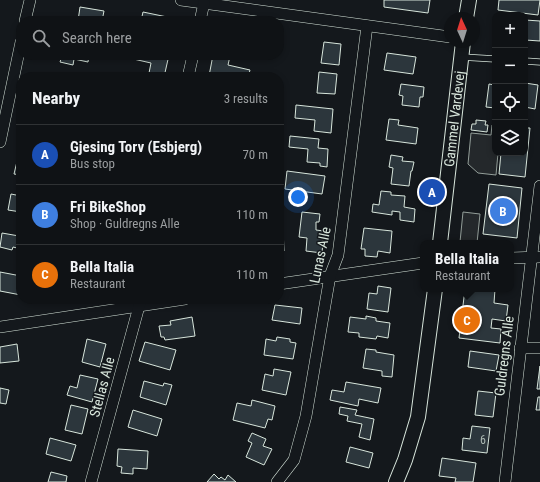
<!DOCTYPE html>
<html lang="en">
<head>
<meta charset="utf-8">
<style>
	:root { --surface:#0f1215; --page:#1d2022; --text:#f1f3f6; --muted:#9b9ea0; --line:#2f3234; --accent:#ffb74d }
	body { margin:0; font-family:"Roboto Condensed",sans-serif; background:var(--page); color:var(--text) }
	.controls { position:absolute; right:12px; top:12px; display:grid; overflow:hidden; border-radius:8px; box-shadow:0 2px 6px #0003 }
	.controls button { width:36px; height:36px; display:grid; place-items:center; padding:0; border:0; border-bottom:1px solid var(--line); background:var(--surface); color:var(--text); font:20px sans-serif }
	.compass { position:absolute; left:444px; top:12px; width:36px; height:36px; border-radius:50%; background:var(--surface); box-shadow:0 2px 6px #0003; rotate:356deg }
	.you { position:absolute; left:298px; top:197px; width:14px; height:14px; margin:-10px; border:3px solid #fff; border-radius:50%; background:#1a73e8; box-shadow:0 0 0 6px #1a73e833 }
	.badge { display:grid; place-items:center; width:26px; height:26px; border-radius:50%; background:var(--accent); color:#fff; font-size:13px; font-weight:700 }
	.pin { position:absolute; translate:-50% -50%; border:2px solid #fff; box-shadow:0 1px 4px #0006 }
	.popup { position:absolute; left:420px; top:240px; width:94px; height:52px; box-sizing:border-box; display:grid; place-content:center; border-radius:8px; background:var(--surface); filter:drop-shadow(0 1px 3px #0005); font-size:13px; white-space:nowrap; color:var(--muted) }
	.popup b { font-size:15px; color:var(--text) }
	.popup::after { content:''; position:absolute; left:50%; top:100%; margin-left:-8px; border:8px solid transparent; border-top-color:var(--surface) }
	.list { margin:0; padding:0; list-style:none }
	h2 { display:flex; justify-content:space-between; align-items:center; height:52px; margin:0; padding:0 16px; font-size:17px }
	h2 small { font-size:13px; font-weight:400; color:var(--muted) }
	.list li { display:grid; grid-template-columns:26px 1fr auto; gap:12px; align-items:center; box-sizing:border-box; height:60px; padding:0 16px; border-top:1px solid var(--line) }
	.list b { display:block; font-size:15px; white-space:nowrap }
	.list p { margin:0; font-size:13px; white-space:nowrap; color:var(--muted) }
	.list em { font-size:13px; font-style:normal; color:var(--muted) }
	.icon { flex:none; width:22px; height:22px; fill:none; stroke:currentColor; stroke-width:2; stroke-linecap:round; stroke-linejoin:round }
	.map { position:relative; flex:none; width:540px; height:482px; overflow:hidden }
	.search { position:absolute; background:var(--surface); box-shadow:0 2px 6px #0003; left:16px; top:16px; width:268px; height:44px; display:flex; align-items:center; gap:10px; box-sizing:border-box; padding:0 14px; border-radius:16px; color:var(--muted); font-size:15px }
	.panel { position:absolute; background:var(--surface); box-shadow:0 2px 6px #0003; left:16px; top:72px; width:268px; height:232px; border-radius:16px }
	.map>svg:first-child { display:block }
	.parking { fill:#24282b; stroke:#939e99 }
	.building { fill:#2c363c; stroke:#d8e6dc }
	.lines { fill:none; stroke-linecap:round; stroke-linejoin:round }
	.service-casing { stroke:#d8e6dc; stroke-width:7 }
	.minor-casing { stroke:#d8e6dc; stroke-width:12 }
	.tertiary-casing { stroke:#d8e6dc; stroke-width:16 }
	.service { stroke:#14181c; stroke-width:5.5 }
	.minor { stroke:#14181c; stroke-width:11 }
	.tertiary { stroke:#14181c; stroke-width:14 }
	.labels { text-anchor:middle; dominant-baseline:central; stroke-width:3; stroke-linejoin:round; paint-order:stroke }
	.number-label { font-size:12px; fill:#adbab4 }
	.street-label { font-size:14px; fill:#d8e6dc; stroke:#14181c }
</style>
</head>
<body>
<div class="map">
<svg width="540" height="482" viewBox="0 0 540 482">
	<rect width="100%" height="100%" fill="#14181c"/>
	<g class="parking">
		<path d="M 492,125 L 495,125 L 495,153 L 498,153 L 496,175 L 478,173 L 468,164 L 471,133 L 491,135 Z"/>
		<path d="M 463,212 L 480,214 L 477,243 L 460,242 Z"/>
	</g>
	<g class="building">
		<path d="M 384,0 L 430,0 L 428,13 L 384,7 Z"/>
		<path d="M 499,0 L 540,0 L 538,15 L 498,10 Z"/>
		<path d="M 80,7 L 104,11 L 102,21 L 78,21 Z"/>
		<path d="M 143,12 L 172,18 L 171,21 L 141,21 Z"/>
		<path d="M 495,18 L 495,50 L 493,50 Z"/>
		<path d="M 525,20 L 540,21 L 540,41 L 525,40 Z"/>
		<path d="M 324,42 L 341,44 L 339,65 L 321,63 Z"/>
		<path d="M 387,53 L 416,57 L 413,74 L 384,70 Z"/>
		<path d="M 59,55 L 89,55 L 88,62 L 74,59 L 73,65 L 60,62 L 62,56 Z"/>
		<path d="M 130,55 L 169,55 L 164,77 L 149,73 L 151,63 L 129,58 Z"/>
		<path d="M 213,55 L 230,56 L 228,65 L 250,70 L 248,77 L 209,76 Z"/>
		<path d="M 319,72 L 337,74 L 335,94 L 317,93 Z"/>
		<path d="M 36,74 L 51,77 L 35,77 Z"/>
		<path d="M 525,83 L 538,85 L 535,109 L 525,107 Z"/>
		<path d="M 401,84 L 424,87 L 423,97 L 420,97 L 419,107 L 402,105 L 403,96 L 399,95 Z"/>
		<path d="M 489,84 L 495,85 L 495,108 L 486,107 Z"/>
		<path d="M 296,105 L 333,109 L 331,133 L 314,131 L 315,120 L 295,118 Z"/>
		<path d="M 389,119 L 399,120 L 398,125 L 418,128 L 416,144 L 386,140 Z"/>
		<path d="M 476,120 L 486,121 L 485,125 L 488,125 L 487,132 L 471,130 L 472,124 L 476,124 Z"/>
		<path d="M 525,128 L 530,128 L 525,177 L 499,174 L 501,153 L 525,153 Z"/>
		<path d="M 290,136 L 319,139 L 318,148 L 328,149 L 327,167 L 320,166 L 320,163 L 307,162 L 308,149 L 289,147 Z"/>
		<path d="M 20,149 L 21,149 L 21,175 L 14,174 Z"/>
		<path d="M 391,155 L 403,157 L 402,161 L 414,162 L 412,171 L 411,171 L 409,186 L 391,184 L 393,168 L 389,167 Z"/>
		<path d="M 287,171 L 325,176 L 322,194 L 285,189 Z"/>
		<path d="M 489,184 L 522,188 L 517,238 L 483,234 Z"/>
		<path d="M 381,191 L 391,192 L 391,195 L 405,196 L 404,207 L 415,209 L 414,222 L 400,220 L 400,212 L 392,211 L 392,215 L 372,212 L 373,204 L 379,205 Z"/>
		<path d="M 11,194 L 21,196 L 21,212 L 8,210 Z"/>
		<path d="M 302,212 L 320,214 L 319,222 L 316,222 L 316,230 L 324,231 L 322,253 L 306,251 L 307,238 L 299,237 Z"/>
		<path d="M 364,228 L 392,231 L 390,253 L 378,251 L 377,257 L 365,256 L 365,249 L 361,249 Z"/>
		<path d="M 279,229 L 283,229 L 284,251 L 279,251 Z"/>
		<path d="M 20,232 L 21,232 L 21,249 L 13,247 L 12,250 L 0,247 L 2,233 L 19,236 Z"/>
		<path d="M 0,272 L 21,276 L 21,295 L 0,291 Z"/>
		<path d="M 378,286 L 391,288 L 388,312 L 367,309 L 369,293 L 377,294 Z"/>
		<path d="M 465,289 L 495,289 L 494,303 L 508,305 L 506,321 L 492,319 L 491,328 L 501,329 L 500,343 L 459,338 Z"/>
		<path d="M 275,305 L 302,308 L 300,324 L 272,320 Z"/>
		<path d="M 366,316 L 376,318 L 376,321 L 390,323 L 388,338 L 377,336 L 376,339 L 359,337 L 359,333 L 348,332 L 350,317 L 366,319 Z"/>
		<path d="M 192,317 L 195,336 L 165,340 L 164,337 L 161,337 L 159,326 L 171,325 L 170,321 Z"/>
		<path d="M 277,337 L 290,339 L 290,342 L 296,343 L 293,359 L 264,355 L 266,339 L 276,341 Z"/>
		<path d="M 87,339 L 106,344 L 100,367 L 82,362 Z"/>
		<path d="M 145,342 L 176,350 L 170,370 L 139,361 Z"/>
		<path d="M 17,344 L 19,361 L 0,363 L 0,347 Z"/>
		<path d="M 366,349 L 376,350 L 376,352 L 394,355 L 392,377 L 382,376 L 382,371 L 363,368 Z"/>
		<path d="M 470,351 L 499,355 L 496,371 L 468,367 Z"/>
		<path d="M 540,366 L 540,389 L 537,389 Z"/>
		<path d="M 274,369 L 291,372 L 286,395 L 262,390 L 265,374 L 273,376 Z"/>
		<path d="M 80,375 L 98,379 L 92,402 L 67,395 L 70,386 L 77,388 Z"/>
		<path d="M 144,381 L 163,386 L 164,383 L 172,385 L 166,405 L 140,397 Z"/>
		<path d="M 346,382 L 381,388 L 378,403 L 359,399 L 358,406 L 330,400 L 332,390 L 344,392 Z"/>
		<path d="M 0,388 L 9,390 L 6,404 L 0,403 Z"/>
		<path d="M 478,391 L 496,393 L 493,417 L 475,415 Z"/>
		<path d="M 538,397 L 540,397 L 540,410 L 536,410 Z"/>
		<path d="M 252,400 L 275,406 L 272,420 L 268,419 L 265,428 L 233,420 L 237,403 L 251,406 Z"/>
		<path d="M 71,405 L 88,409 L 82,434 L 65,430 Z"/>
		<path d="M 340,407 L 357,410 L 355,415 L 374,419 L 370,440 L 359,437 L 362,424 L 347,421 L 348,416 L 339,414 Z"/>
		<path d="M 133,410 L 162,419 L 157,436 L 128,427 Z"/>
		<path d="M 472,426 L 490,428 L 487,453 L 462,450 L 463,438 L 470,439 Z"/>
		<path d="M 252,433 L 266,439 L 263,446 L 272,449 L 264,465 L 246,457 L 252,443 L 248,441 Z"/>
		<path d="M 50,438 L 76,445 L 71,461 L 46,454 Z"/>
		<path d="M 350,447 L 373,453 L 369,468 L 346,462 Z"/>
		<path d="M 118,449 L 148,451 L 147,469 L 133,468 L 133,474 L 121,473 L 122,467 L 117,466 Z"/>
		<path d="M 442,458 L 476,463 L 473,482 L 455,482 L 456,478 L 439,476 Z"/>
		<path d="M 51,472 L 67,476 L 66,482 L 48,482 Z"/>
		<path d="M 214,474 L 219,479 L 221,477 L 225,480 L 228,475 L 236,482 L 207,482 Z"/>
	</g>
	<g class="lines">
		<defs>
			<g id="service">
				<path d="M 462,57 L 495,59"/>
				<path d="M 525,61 L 540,62"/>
			</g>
			<g id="minor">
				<path d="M 181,0 L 450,37"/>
				<path d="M 25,21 L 30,0"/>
				<path d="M 200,21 L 204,3"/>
				<path d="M 188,77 L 193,55"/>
				<path d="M 0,142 L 21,42"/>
				<path d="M 511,258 L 540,257"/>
				<path d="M 279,284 L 423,263"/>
				<path d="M 0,327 L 185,299"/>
				<path d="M 520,348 L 540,348"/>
				<path d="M 91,482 L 141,299"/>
				<path d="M 277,482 L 294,460 L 306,416 L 330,276 L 338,255 L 367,26"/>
				<path d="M 505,482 L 540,186"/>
			</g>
			<g id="tertiary">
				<path d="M 466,18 L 469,0"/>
				<path id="s1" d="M 440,243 L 463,42"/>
				<path d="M 396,482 L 405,460 L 418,417 L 435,289"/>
			</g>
		</defs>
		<use href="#service" class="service-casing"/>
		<use href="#minor" class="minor-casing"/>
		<use href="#tertiary" class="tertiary-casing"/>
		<use href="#service" class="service"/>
		<use href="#minor" class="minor"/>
		<use href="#tertiary" class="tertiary"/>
	</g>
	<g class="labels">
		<g class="number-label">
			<text x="483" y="440">6</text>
		</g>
		<g class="street-label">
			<text stroke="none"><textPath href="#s1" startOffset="125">Gammel Vardevej</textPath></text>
			<text transform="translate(320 255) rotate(-78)">Lunas Alle</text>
			<text transform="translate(504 356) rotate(-83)">Guldregns Alle</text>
			<text transform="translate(102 387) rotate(-75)">Stellas Alle</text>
		</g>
	</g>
</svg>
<div class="controls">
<button>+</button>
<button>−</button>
<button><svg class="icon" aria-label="locate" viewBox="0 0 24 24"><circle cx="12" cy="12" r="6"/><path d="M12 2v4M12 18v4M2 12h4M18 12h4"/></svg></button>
<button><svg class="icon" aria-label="layers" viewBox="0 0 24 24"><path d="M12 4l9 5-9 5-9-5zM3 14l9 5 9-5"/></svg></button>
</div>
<svg class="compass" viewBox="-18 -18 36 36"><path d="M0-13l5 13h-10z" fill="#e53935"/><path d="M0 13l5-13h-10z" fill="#9b9ea0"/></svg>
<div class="you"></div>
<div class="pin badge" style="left:432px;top:192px;background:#1a4fb4">A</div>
<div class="pin badge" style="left:503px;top:211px;background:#3f7fe0">B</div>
<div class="pin badge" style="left:467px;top:320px;background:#e8710a">C</div>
<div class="popup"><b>Bella Italia</b>Restaurant</div>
<div class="search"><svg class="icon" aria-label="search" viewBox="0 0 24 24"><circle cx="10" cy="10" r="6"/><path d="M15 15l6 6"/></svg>Search here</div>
<section class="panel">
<h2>Nearby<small>3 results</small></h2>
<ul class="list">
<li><span class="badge" style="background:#1a4fb4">A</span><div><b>Gjesing Torv (Esbjerg)</b><p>Bus stop</p></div><em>70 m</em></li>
<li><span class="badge" style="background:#3f7fe0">B</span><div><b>Fri BikeShop</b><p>Shop · Guldregns Alle</p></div><em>110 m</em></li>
<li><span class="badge" style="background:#e8710a">C</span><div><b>Bella Italia</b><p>Restaurant</p></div><em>110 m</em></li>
</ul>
</section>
</div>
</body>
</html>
